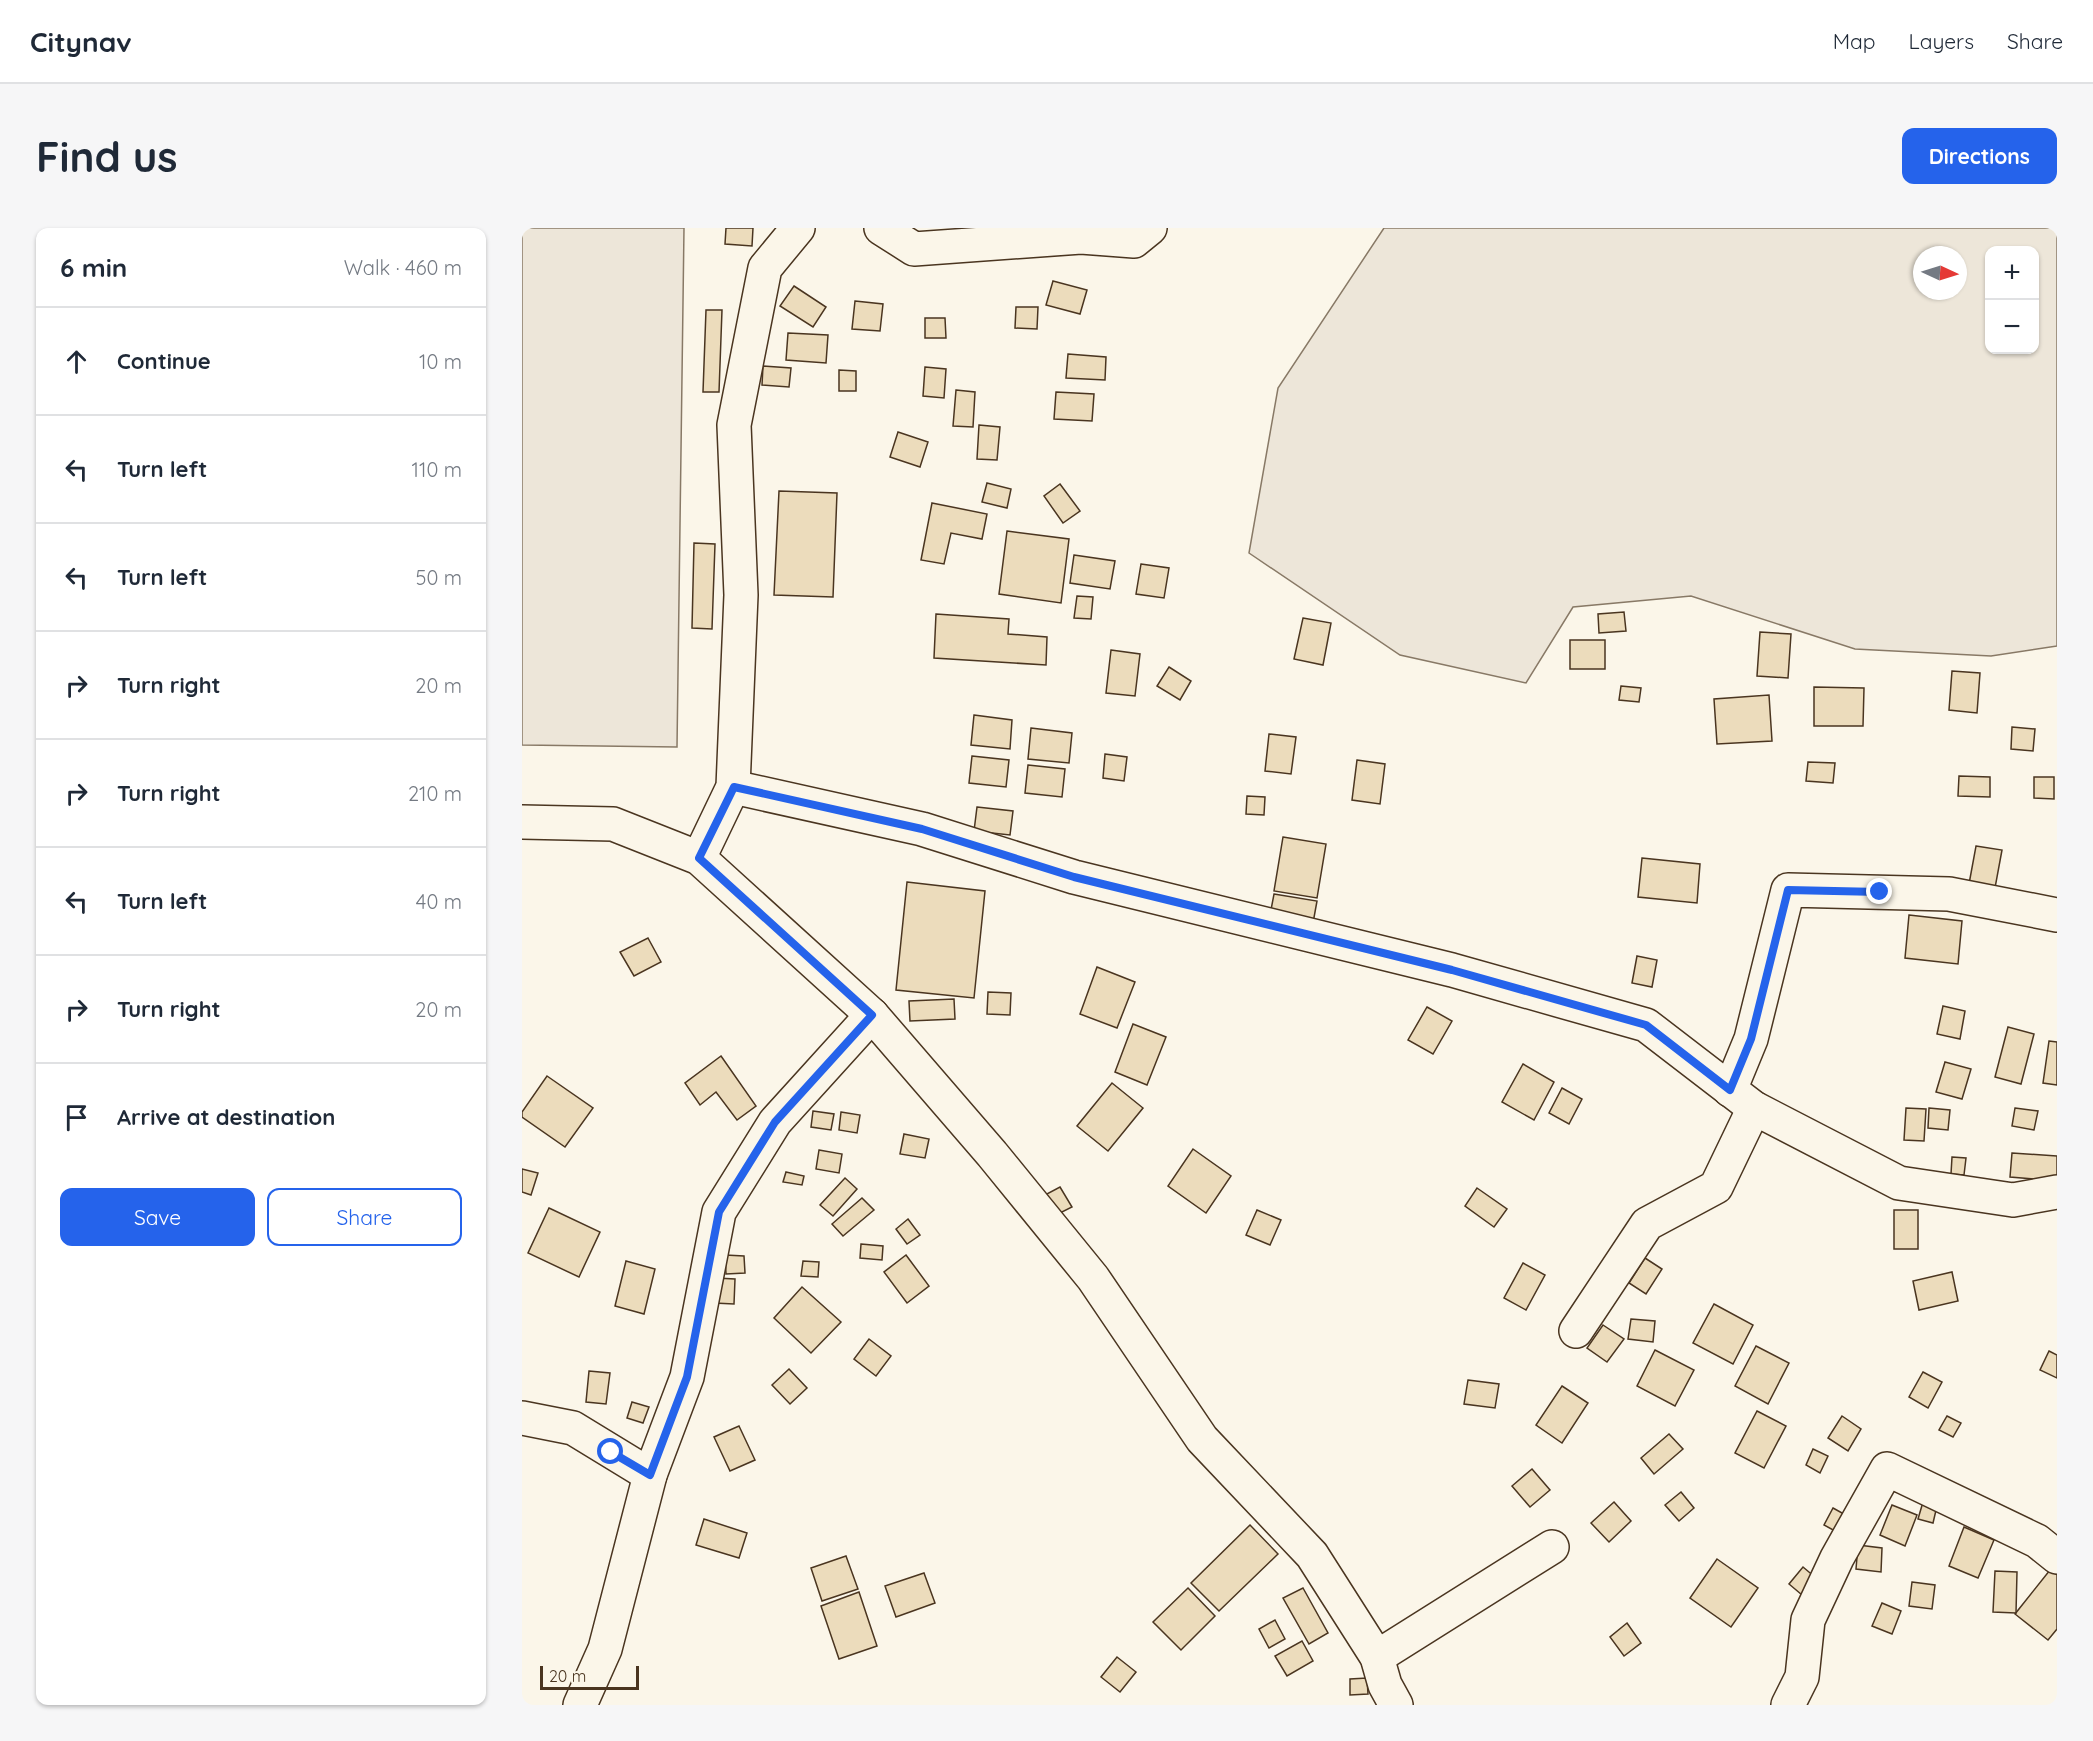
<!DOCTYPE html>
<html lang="en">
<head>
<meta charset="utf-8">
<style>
	:root { --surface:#fff; --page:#f6f6f7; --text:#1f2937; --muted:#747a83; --line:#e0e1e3; --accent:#2563eb }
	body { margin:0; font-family:Quicksand,sans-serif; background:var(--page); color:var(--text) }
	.controls { position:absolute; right:18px; top:18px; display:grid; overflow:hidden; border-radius:12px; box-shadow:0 2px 4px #0004 }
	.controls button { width:54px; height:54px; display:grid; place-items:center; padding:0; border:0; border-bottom:2px solid var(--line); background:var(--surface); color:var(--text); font:30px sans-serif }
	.compass { position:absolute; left:1391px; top:18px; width:54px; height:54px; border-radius:50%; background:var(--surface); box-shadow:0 2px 4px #0004; rotate:94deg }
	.scale { position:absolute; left:18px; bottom:15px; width:99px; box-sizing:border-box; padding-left:6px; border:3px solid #4a3520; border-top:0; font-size:16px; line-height:21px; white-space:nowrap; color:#4a3520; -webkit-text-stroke:4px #fbf6e9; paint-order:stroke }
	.stop { position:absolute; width:18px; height:18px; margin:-14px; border:4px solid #2563eb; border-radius:50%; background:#fff }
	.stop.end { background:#2563eb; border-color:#fff; box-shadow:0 2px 6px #0008 }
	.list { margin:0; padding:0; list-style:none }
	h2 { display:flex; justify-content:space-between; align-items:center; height:78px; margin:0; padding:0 24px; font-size:26px }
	h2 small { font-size:20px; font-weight:400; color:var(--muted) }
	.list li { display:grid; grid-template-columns:39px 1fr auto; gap:18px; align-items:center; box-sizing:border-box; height:108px; padding:0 24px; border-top:2px solid var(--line) }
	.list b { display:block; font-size:22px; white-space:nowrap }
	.list em { font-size:20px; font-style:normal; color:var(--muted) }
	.actions { display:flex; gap:12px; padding:18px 24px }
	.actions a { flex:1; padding:14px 0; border:2px solid var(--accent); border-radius:12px; text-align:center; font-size:21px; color:var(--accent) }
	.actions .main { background:var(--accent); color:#fff }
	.icon { flex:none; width:33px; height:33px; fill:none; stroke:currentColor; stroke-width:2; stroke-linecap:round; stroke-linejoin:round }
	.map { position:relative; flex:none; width:1535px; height:1477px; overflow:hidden; border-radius:12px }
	header { display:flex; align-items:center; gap:36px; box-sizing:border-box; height:84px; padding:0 30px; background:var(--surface); border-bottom:2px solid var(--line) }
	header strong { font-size:28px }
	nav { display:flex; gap:33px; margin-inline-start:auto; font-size:21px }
	.intro { display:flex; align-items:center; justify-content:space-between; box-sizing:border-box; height:144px; padding:0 36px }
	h1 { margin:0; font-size:42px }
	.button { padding:15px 27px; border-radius:12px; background:var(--accent); color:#fff; font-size:21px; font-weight:700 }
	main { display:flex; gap:36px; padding:0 36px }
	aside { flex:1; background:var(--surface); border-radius:12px; box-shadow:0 2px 4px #0004 }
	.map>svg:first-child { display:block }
	.green { fill:#ede6d9; stroke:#887966; stroke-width:1.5; fill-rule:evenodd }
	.building { fill:#ecdcbc; stroke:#4a3520; stroke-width:1.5 }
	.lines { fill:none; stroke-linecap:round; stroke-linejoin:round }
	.minor-casing { stroke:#4a3520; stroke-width:36 }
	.minor { stroke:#fbf6e9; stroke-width:33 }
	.route { stroke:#2563eb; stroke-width:8 }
</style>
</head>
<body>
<header>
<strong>Citynav</strong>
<nav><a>Map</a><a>Layers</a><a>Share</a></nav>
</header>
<div class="intro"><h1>Find us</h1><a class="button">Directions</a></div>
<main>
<aside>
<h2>6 min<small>Walk · 460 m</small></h2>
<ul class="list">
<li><svg class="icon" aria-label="ahead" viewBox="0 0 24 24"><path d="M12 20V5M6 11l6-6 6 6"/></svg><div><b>Continue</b></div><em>10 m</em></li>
<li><svg class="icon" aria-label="left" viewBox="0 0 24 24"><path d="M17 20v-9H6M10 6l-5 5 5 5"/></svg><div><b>Turn left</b></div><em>110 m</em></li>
<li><svg class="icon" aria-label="left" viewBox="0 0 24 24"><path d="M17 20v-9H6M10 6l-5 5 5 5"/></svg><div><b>Turn left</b></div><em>50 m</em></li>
<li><svg class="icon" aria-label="right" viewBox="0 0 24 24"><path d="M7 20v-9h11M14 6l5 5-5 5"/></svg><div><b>Turn right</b></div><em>20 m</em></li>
<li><svg class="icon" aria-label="right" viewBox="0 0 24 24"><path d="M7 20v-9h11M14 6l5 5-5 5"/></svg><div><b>Turn right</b></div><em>210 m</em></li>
<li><svg class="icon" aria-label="left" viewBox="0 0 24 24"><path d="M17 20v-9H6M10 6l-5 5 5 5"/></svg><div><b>Turn left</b></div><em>40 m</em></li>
<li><svg class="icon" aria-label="right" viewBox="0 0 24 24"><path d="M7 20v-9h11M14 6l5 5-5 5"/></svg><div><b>Turn right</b></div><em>20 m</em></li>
<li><svg class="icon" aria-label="arrive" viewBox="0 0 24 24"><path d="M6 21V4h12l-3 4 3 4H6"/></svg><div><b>Arrive at destination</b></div></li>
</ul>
<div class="actions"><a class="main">Save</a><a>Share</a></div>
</aside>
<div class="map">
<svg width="1535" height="1477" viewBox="0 0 1535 1477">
	<rect width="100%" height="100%" fill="#fbf6e9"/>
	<g class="green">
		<path d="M 0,0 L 162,0 L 155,519 L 0,517 Z"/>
		<path d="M 862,0 L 1535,0 L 1535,418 L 1469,428 L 1333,421 L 1169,368 L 1051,379 L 1004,455 L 878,427 L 727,325 L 756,160 ZM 1468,22 L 1512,22 L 1512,122 L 1468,122 ZM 1400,27 L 1436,27 L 1436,63 L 1400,63 Z"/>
	</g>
	<g class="building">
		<path d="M 204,0 L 231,0 L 230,18 L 203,16 Z"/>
		<path d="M 531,53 L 565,62 L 558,86 L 524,77 Z"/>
		<path d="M 272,58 L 304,79 L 291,99 L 258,78 Z"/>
		<path d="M 333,73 L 361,76 L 358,103 L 330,101 Z"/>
		<path d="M 494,79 L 516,79 L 515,101 L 493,100 Z"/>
		<path d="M 184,82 L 200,82 L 197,164 L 181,164 Z"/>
		<path d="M 403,90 L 423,90 L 424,110 L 403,110 Z"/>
		<path d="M 266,105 L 306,107 L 304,135 L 264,132 Z"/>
		<path d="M 546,126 L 584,129 L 583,152 L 544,150 Z"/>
		<path d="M 241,138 L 269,140 L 267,159 L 240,157 Z"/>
		<path d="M 403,139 L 424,141 L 422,170 L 401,168 Z"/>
		<path d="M 317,142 L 334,143 L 334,163 L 317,163 Z"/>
		<path d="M 434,162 L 453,164 L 451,199 L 431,198 Z"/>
		<path d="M 534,164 L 572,166 L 570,193 L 532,191 Z"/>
		<path d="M 457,197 L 478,199 L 475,232 L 455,231 Z"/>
		<path d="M 376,204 L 406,214 L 398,239 L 368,229 Z"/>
		<path d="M 465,255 L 489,261 L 485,280 L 460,274 Z"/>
		<path d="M 538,256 L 558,283 L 541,295 L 522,268 Z"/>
		<path d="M 257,263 L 315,265 L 311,369 L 252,367 Z"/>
		<path d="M 410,275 L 465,286 L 460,311 L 429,305 L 422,336 L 399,332 Z"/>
		<path d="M 485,303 L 547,311 L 539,375 L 477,366 Z"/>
		<path d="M 172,315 L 193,316 L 190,401 L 170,400 Z"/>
		<path d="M 552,327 L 593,333 L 588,361 L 548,355 Z"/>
		<path d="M 619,336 L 647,340 L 642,370 L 614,366 Z"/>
		<path d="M 555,368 L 571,369 L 569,391 L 552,390 Z"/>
		<path d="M 1102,384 L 1104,403 L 1077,405 L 1076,386 Z"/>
		<path d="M 414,386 L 487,391 L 486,406 L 525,409 L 524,437 L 412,430 Z"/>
		<path d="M 781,390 L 809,395 L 801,437 L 772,431 Z"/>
		<path d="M 1238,404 L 1269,406 L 1266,450 L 1235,448 Z"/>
		<rect x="1048" y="412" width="35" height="29"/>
		<path d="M 589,422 L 618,426 L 613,468 L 584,465 Z"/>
		<path d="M 647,439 L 669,453 L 658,472 L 635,458 Z"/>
		<path d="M 1430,443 L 1458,445 L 1455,485 L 1427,482 Z"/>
		<path d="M 1099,458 L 1119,460 L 1117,474 L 1097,472 Z"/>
		<path d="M 1292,459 L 1342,460 L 1341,498 L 1292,498 Z"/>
		<path d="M 1247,467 L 1250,513 L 1195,516 L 1192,471 Z"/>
		<path d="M 452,487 L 490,492 L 488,521 L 449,517 Z"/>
		<path d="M 1490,499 L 1513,501 L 1511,523 L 1489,521 Z"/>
		<path d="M 509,500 L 550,505 L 547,535 L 506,531 Z"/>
		<path d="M 747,506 L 774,509 L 769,546 L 743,543 Z"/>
		<path d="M 583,526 L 605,529 L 602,553 L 581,550 Z"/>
		<path d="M 450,528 L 487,532 L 484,559 L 447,555 Z"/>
		<path d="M 835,532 L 863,536 L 858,576 L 830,572 Z"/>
		<path d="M 1286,534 L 1313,535 L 1311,555 L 1284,553 Z"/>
		<path d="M 506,537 L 543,541 L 540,569 L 503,565 Z"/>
		<path d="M 1437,548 L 1468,549 L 1468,569 L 1436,568 Z"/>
		<path d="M 1512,549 L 1532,549 L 1532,571 L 1512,570 Z"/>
		<path d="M 725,568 L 743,569 L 742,587 L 724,586 Z"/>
		<path d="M 455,579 L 491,583 L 488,607 L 452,603 Z"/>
		<path d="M 761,609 L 804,616 L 795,670 L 752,663 Z"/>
		<path d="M 1454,618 L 1480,622 L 1473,660 L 1447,656 Z"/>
		<path d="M 1120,630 L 1178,636 L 1175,675 L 1116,669 Z"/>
		<path d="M 385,654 L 463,663 L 452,770 L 374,762 Z"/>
		<path d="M 752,666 L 795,673 L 791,695 L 748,687 Z"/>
		<path d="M 1387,687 L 1440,693 L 1436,736 L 1383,730 Z"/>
		<path d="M 126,710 L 139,734 L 112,748 L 98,724 Z"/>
		<path d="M 1115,728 L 1135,732 L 1130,759 L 1110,755 Z"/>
		<path d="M 575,739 L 613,754 L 595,800 L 558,786 Z"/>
		<path d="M 466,764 L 489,765 L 488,787 L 465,786 Z"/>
		<path d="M 432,771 L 433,791 L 388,793 L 387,773 Z"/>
		<path d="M 1421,778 L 1443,783 L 1438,811 L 1415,806 Z"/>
		<path d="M 905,779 L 930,793 L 911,826 L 886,812 Z"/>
		<path d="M 611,796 L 644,809 L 625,857 L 593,844 Z"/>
		<path d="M 1486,799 L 1512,806 L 1499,856 L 1473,849 Z"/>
		<path d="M 1527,813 L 1535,814 L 1535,857 L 1521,855 Z"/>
		<path d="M 199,828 L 234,878 L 215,892 L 194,864 L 178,877 L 163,855 Z"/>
		<path d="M 1423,834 L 1449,841 L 1440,871 L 1414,864 Z"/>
		<path d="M 1001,836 L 1032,854 L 1012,892 L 980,874 Z"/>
		<path d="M 25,848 L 71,880 L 43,919 L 0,889 L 0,884 Z"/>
		<path d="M 590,855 L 621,880 L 586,923 L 555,898 Z"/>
		<path d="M 1040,860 L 1060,871 L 1047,896 L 1027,885 Z"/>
		<path d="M 1384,880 L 1404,881 L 1402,913 L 1382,912 Z"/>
		<path d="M 1407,880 L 1428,882 L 1426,902 L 1406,900 Z"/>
		<path d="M 1493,880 L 1516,883 L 1512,902 L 1490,898 Z"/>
		<path d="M 291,883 L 312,886 L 309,902 L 289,899 Z"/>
		<path d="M 319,884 L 338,887 L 335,905 L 317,902 Z"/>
		<path d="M 382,906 L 407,911 L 403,930 L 378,926 Z"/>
		<path d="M 671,921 L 709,948 L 684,985 L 646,958 Z"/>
		<path d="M 297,922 L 320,926 L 317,945 L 294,941 Z"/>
		<path d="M 1490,925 L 1535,928 L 1535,953 L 1488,949 Z"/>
		<path d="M 1430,929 L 1444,930 L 1442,947 L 1429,946 Z"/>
		<path d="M 0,941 L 16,945 L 9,967 L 0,964 Z"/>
		<path d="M 264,944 L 282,948 L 280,957 L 261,954 Z"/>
		<path d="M 323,950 L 335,961 L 311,988 L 298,977 Z"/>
		<path d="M 538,959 L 550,979 L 532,988 L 521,968 Z"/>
		<path d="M 955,960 L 985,981 L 972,999 L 943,978 Z"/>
		<path d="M 340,970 L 352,982 L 321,1008 L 310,996 Z"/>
		<path d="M 27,980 L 78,1004 L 57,1049 L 6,1025 Z"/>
		<path d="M 735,982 L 759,992 L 748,1017 L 724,1007 Z"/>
		<rect x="1372" y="982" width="24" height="39"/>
		<path d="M 386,991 L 398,1007 L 385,1016 L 374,1001 Z"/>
		<path d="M 339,1016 L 361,1018 L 360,1032 L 338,1030 Z"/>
		<path d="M 203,1027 L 222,1028 L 223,1045 L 204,1046 Z"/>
		<path d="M 384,1027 L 407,1058 L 385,1075 L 362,1044 Z"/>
		<path d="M 1123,1030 L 1140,1041 L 1124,1066 L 1107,1055 Z"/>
		<path d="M 104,1033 L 133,1041 L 122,1086 L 93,1078 Z"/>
		<path d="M 281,1033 L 297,1034 L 296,1049 L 279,1048 Z"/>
		<path d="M 1001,1035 L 1023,1047 L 1004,1082 L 982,1070 Z"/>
		<path d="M 1430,1044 L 1436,1073 L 1397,1082 L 1391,1053 Z"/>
		<path d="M 194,1050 L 213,1051 L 212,1076 L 192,1075 Z"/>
		<path d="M 280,1059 L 319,1094 L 289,1125 L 252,1090 Z"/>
		<path d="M 1192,1076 L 1231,1097 L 1211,1136 L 1171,1115 Z"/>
		<path d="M 1109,1091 L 1133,1093 L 1131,1114 L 1106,1111 Z"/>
		<path d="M 1081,1097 L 1102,1111 L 1085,1134 L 1065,1120 Z"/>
		<path d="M 347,1111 L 369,1128 L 354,1148 L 332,1131 Z"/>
		<path d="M 1234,1118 L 1267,1135 L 1246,1176 L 1213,1158 Z"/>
		<path d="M 1133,1122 L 1172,1142 L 1153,1178 L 1115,1158 Z"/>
		<path d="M 1527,1123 L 1535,1127 L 1535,1150 L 1518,1142 Z"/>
		<path d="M 267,1141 L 285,1160 L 268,1176 L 250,1157 Z"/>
		<path d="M 67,1143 L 88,1145 L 84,1176 L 64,1174 Z"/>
		<path d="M 1401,1144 L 1420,1154 L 1406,1180 L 1387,1169 Z"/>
		<path d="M 946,1152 L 977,1156 L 973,1180 L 942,1176 Z"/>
		<path d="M 1040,1158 L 1066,1175 L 1040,1215 L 1014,1197 Z"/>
		<path d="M 110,1174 L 127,1179 L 121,1195 L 105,1190 Z"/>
		<path d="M 1235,1183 L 1264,1198 L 1242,1240 L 1213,1225 Z"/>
		<path d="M 1320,1188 L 1339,1201 L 1326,1223 L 1306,1210 Z"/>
		<path d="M 1425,1188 L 1439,1195 L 1431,1209 L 1417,1202 Z"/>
		<path d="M 217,1198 L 233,1232 L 208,1243 L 192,1209 Z"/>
		<path d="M 1147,1206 L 1161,1221 L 1132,1246 L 1119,1230 Z"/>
		<path d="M 1291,1221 L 1306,1228 L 1298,1245 L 1284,1237 Z"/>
		<path d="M 1010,1241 L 1028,1262 L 1008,1279 L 990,1258 Z"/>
		<path d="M 1159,1264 L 1172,1280 L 1157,1293 L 1143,1277 Z"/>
		<path d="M 1092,1274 L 1109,1293 L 1087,1314 L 1069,1295 Z"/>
		<path d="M 1401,1274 L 1415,1278 L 1411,1295 L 1396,1291 Z"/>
		<path d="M 1370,1277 L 1395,1287 L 1383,1318 L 1358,1307 Z"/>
		<path d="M 1311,1280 L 1331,1291 L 1322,1308 L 1302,1297 Z"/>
		<path d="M 182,1291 L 225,1305 L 217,1330 L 174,1317 Z"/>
		<path d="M 728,1297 L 756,1326 L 697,1383 L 669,1355 Z"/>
		<path d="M 1442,1299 L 1472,1312 L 1456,1350 L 1427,1338 Z"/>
		<path d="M 1336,1317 L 1360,1320 L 1359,1344 L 1334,1341 Z"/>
		<path d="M 324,1328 L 336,1361 L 300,1373 L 289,1340 Z"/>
		<path d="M 1195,1331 L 1236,1360 L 1209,1399 L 1168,1370 Z"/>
		<path d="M 1281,1339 L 1300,1355 L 1286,1372 L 1267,1356 Z"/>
		<path d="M 1528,1342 L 1535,1347 L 1535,1401 L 1526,1412 L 1493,1386 Z"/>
		<path d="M 1473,1343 L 1495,1344 L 1494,1385 L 1471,1384 Z"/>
		<path d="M 402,1345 L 413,1375 L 374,1389 L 363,1358 Z"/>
		<path d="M 1390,1354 L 1413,1357 L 1410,1381 L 1387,1378 Z"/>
		<path d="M 666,1360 L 693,1388 L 659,1422 L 631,1394 Z"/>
		<path d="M 781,1360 L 806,1405 L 787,1416 L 761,1370 Z"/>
		<path d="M 337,1364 L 355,1418 L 317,1431 L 299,1378 Z"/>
		<path d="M 1360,1375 L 1379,1383 L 1370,1406 L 1350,1398 Z"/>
		<path d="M 753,1392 L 763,1411 L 747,1420 L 737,1401 Z"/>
		<path d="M 1105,1395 L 1119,1415 L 1102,1428 L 1088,1409 Z"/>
		<path d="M 780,1413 L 791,1433 L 765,1448 L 753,1428 Z"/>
		<path d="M 595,1429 L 614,1444 L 598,1464 L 579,1449 Z"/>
		<path d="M 845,1450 L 846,1466 L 828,1467 L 828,1451 Z"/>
	</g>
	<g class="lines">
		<defs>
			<g id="minor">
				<path d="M 359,0 L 392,21 L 559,9 L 612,13 L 628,0"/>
				<path d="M 211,559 L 400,601 L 552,649 L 930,742 L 1124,797 L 1232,880 L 1377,955 L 1491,972 L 1535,964"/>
				<path d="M 0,594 L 91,596 L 177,630 L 350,787 L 470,926 L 571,1050 L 680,1211 L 790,1327 L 855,1429 L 863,1457 L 874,1477"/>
				<path d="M 177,630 L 211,559 L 219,367 L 212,197 L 243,40 L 276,0"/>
				<path d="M 1208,862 L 1229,811 L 1266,662 L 1427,666 L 1535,687"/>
				<path d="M 1054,1103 L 1125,996 L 1194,959 L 1232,880"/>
				<path d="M 0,1190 L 51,1200 L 128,1247"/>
				<path d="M 855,1429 L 1030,1319"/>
				<path d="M 58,1477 L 83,1421 L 128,1247 L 165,1149 L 197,984 L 253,894 L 350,787"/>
				<path d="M 1266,1477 L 1280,1449 L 1286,1392 L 1315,1330 L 1365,1241 L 1515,1313 L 1535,1329"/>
			</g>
		</defs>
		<use href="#minor" class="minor-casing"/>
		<use href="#minor" class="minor"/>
	</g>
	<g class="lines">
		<path class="route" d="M 89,1224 L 128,1247 L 165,1149 L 197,984 L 253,894 L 350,787 L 177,630 L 212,559 L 400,601 L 552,649 L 930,742 L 1124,797 L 1208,862 L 1229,811 L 1266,662 L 1358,664"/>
	</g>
</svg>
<div class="controls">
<button>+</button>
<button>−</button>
</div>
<svg class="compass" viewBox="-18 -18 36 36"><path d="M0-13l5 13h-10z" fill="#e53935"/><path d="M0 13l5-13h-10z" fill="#747a83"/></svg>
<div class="scale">20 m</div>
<div class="stop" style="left:89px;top:1224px"></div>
<div class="stop end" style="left:1358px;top:664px"></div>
</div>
</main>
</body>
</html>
